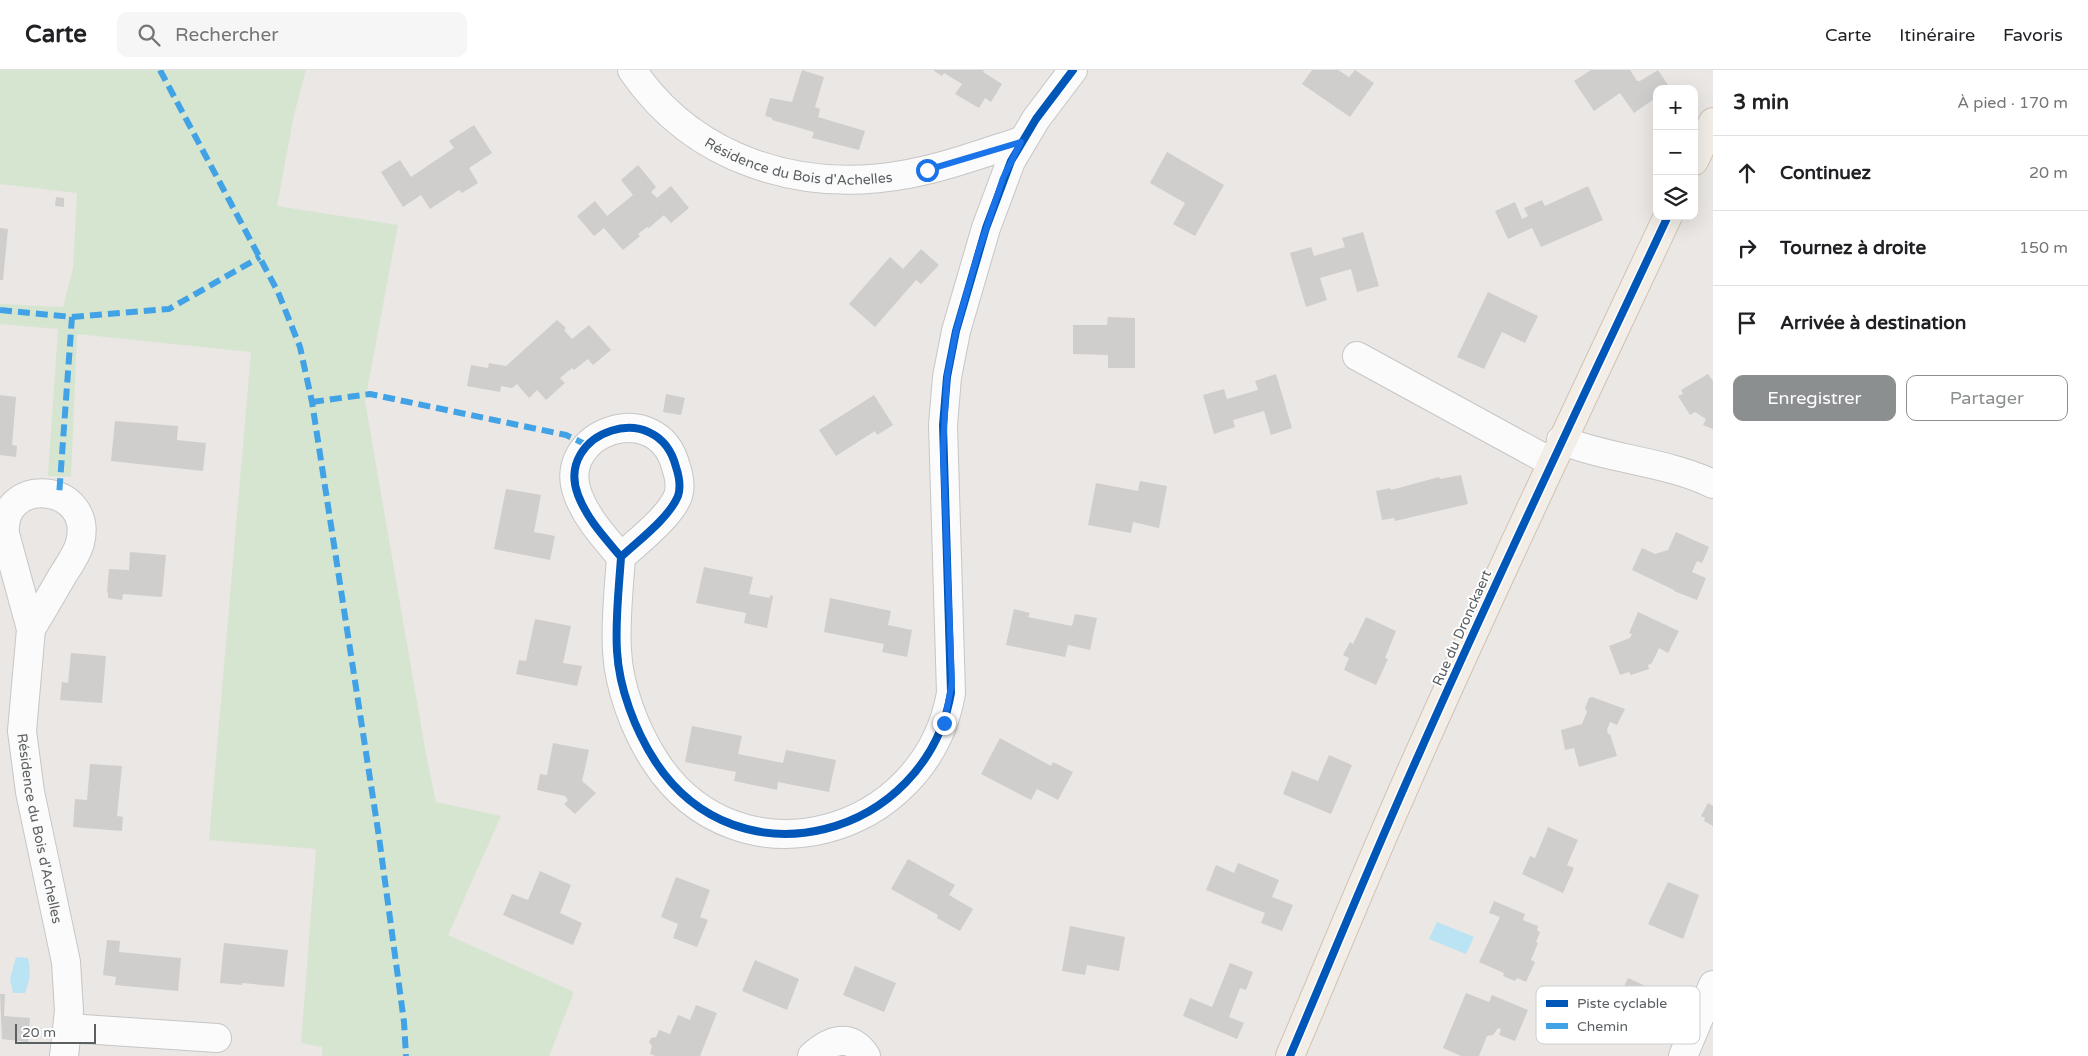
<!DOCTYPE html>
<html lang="fr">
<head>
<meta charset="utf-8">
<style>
	:root { --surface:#fff; --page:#f6f6f6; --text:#202124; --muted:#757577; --line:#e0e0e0; --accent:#8c8f90 }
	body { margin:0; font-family:"Varela Round",sans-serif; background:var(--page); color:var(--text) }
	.controls { position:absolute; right:15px; top:15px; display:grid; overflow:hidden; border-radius:10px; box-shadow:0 5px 20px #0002 }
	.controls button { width:45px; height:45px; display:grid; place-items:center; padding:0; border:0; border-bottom:1px solid var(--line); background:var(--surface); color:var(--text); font:25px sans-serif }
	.scale { position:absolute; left:15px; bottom:12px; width:81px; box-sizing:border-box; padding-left:5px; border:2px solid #5a5f62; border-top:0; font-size:14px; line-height:18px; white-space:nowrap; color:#5a5f62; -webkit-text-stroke:4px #fff; paint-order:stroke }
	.stop { position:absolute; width:15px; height:15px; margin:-11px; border:4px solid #1a73e8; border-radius:50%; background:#fff }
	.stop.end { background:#1a73e8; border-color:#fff; box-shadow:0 1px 5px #0008 }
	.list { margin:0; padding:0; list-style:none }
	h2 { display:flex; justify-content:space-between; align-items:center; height:65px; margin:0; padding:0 20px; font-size:21px }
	h2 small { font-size:16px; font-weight:400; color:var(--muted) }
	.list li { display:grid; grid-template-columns:32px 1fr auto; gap:15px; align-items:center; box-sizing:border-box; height:75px; padding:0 20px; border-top:1px solid var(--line) }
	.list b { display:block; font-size:19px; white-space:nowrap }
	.list em { font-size:16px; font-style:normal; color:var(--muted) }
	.actions { display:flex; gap:10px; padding:15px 20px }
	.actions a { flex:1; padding:11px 0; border:1px solid var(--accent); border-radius:10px; text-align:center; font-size:18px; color:var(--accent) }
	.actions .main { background:var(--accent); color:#fff }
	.icon { flex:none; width:28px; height:28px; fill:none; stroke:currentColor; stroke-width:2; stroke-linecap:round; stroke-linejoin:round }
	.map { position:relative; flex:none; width:1713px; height:986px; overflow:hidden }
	header { display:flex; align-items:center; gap:30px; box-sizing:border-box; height:70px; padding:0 25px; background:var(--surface); border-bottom:1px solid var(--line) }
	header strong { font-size:24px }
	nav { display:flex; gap:28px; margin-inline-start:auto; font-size:18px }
	.search { width:350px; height:45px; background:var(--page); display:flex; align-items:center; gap:12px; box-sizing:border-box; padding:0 18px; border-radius:10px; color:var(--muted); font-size:19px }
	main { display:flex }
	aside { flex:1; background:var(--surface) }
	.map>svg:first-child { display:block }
	.green { fill:#d6e5d0 }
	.water { fill:#bae4f3 }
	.building { fill:#d0cecd }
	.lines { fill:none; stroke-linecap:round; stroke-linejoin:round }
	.minor-casing { stroke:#c6c6c6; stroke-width:30 }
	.major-casing { stroke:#d0c3b4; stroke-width:30 }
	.minor { stroke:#fcfbfb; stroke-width:28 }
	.major { stroke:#f2eee7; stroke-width:28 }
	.quiet { stroke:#42a2e6; stroke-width:6; stroke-dasharray:12 6; stroke-linecap:butt }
	.cycleway-casing { stroke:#fff; stroke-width:11 }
	.cycleway { stroke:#0057b8; stroke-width:8 }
	.route { stroke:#1a73e8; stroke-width:6 }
	.labels { text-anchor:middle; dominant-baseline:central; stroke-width:4; stroke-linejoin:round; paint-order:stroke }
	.street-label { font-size:14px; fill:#5a5f62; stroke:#fff }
	.key { fill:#fff; stroke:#cecfd0; stroke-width:1 }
	.key-label { font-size:14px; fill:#5a5f62 }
</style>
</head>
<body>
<header>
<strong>Carte</strong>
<div class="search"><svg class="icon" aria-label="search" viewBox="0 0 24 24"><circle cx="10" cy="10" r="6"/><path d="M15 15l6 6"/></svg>Rechercher</div>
<nav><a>Carte</a><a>Itinéraire</a><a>Favoris</a></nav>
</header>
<main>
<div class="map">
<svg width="1713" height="986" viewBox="0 0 1713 986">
	<rect width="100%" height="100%" fill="#eae7e4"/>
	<path class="green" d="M 0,0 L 306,0 L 294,45 L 277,136 L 398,155 L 365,331 L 426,684 L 436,732 L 501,746 L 448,865 L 574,922 L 549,986 L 322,986 L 322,977 L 301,973 L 316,779 L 209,770 L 251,282 L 77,264 L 71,407 L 48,406 L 58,259 L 0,254 L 0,234 L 63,237 L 73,198 L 77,123 L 0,114 Z"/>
	<g class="water">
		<path d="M 1437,852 L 1474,867 L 1466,884 L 1429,869 Z"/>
		<path d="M 16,887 L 28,888 C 31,901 30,911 25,923 L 13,923 L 10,909 Z"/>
	</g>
	<g class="building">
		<path d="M 802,0 L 824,7 L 815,37 L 820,39 L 818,47 L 865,61 L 859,80 L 812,68 L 814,62 L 772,50 L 772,48 L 765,46 L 770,28 L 792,32 Z"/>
		<path d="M 933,0 L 984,0 L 983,2 L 1002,14 L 991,32 L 985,28 L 979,38 L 955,24 L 962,14 L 944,3 L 942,6 Z"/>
		<path d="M 1312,0 L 1338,0 L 1349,7 L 1355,0 L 1374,13 L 1350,47 L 1302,14 Z"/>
		<path d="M 1591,0 L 1630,0 L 1637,11 L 1640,11 L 1658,0 L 1670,18 L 1657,19 L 1657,27 L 1634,43 L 1620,23 L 1594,41 L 1574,11 Z"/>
		<path d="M 474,55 L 492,83 L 469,98 L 478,113 L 462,123 L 459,120 L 430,139 L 421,125 L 403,137 L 381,102 L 400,90 L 411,107 L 454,78 L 449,71 Z"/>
		<path d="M 1167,82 L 1224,115 L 1195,166 L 1173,154 L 1185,133 L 1150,113 Z"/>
		<path d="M 638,95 L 656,117 L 651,122 L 657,128 L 671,116 L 689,138 L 671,153 L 664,145 L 649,158 L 647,157 L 638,164 L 640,166 L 623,180 L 604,158 L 594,166 L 577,146 L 595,131 L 607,146 L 633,125 L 621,110 Z"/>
		<path d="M 1588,116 L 1603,150 L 1541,177 L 1532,158 L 1508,169 L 1495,141 L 1515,132 L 1522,149 L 1528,146 L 1524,138 L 1542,130 L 1545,136 Z"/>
		<path d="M 56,127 L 64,128 L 64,137 L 55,136 Z"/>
		<path d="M 0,158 L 8,159 L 3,210 L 0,210 Z"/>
		<path d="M 1363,162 L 1379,216 L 1357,222 L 1351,199 L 1320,208 L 1327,230 L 1306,237 L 1290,183 L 1311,177 L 1314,186 L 1345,177 L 1342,168 Z"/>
		<path d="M 921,179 L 939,195 L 921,214 L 916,210 L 875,257 L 849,234 L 890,187 L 903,199 Z"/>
		<path d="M 1488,222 L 1538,246 L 1525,273 L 1502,262 L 1484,299 L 1457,287 Z"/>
		<path d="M 1108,247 L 1135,248 L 1135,298 L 1108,298 L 1108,285 L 1073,284 L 1073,255 L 1107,255 Z"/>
		<path d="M 557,250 L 566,258 L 564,260 L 572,269 L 589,255 L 611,280 L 593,295 L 588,289 L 574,300 L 572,298 L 560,308 L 565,313 L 546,330 L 537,320 L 529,328 L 517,314 L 512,318 L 501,316 L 500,322 L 467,316 L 471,295 L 488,298 L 489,293 L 506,296 Z"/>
		<path d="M 1276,304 L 1292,358 L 1271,365 L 1264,341 L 1233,350 L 1235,357 L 1214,364 L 1203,325 L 1224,319 L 1227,329 L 1258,320 L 1255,311 Z"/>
		<path d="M 1708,304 L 1713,311 L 1713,359 L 1703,355 L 1706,349 L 1695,342 L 1690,345 L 1678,326 L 1683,324 L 1681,320 Z"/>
		<path d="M 666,324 L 685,328 L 681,345 L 663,342 Z"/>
		<path d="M 0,325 L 16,327 L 12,375 L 17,376 L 16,387 L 0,385 Z"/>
		<path d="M 874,325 L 893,355 L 877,365 L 875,361 L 836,386 L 819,360 Z"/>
		<path d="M 115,351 L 178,356 L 177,370 L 206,373 L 203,401 L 111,391 Z"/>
		<path d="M 1461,405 L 1468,434 L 1395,451 L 1394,448 L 1382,450 L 1376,421 L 1390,418 L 1391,420 L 1439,407 L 1440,409 Z"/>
		<path d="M 1140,411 L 1167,416 L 1159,458 L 1133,452 L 1131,463 L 1088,455 L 1096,413 L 1138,421 Z"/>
		<path d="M 506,419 L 541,425 L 534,462 L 555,466 L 550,490 L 494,479 Z"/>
		<path d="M 1676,462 L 1709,477 L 1702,493 L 1697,491 L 1692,502 L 1706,508 L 1697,530 L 1674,521 L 1674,520 L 1632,500 L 1642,478 L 1655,484 L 1668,480 Z"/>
		<path d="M 130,482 L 166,485 L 162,527 L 123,524 L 122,530 L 108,528 L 108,523 L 107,522 L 109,499 L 129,500 Z"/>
		<path d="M 704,497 L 753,507 L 749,524 L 770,528 L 770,525 L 773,526 L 767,558 L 744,553 L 746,543 L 696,533 Z"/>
		<path d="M 830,528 L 891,541 L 888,555 L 912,560 L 907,587 L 882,582 L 884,574 L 824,562 Z"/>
		<path d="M 1014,539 L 1030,543 L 1028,547 L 1072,556 L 1075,544 L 1097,548 L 1090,580 L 1068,575 L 1065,587 L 1006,575 Z"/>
		<path d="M 1638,542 L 1679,561 L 1668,583 L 1659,578 L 1652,593 L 1648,595 L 1649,599 L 1631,605 L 1629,602 L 1620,605 L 1609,576 L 1630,568 L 1632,564 L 1629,563 Z"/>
		<path d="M 1366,547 L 1396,561 L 1385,588 L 1388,589 L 1376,615 L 1344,600 L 1349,588 L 1343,585 L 1350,572 L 1353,574 Z"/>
		<path d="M 535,549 L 571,556 L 563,593 L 582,596 L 577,616 L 516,604 L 519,590 L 526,591 Z"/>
		<path d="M 71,583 L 106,586 L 102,633 L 60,630 L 62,612 L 68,613 Z"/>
		<path d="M 1592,627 L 1625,639 L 1617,655 L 1610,652 L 1607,660 L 1608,664 L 1610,664 L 1617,686 L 1579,697 L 1574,678 L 1565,680 L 1561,660 L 1582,654 L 1587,642 L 1585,638 L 1589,628 Z"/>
		<path d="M 692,656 L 742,666 L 738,684 L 783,693 L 786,680 L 836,690 L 829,722 L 778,712 L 777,720 L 734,711 L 736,702 L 685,692 Z"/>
		<path d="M 1000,668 L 1051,696 L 1053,692 L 1073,702 L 1058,730 L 1037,719 L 1031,730 L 981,704 Z"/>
		<path d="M 553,673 L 589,680 L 582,711 L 596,723 L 575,744 L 564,734 L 568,730 L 565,726 L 537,720 L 540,704 L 547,705 Z"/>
		<path d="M 1329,685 L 1352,695 L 1331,744 L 1283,724 L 1292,701 L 1318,711 Z"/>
		<path d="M 90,694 L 122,696 L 117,746 L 123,747 L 122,761 L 73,757 L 75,729 L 87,730 Z"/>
		<path d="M 1708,733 L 1713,736 L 1713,756 L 1704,751 L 1705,748 L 1701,746 Z"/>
		<path d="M 1548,757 L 1578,770 L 1567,795 L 1574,798 L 1563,823 L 1522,804 L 1530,786 L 1535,788 Z"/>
		<path d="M 908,789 L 955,815 L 949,825 L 973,839 L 960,861 L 937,848 L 938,845 L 891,819 Z"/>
		<path d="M 1238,793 L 1279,810 L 1272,827 L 1293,835 L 1282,861 L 1261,853 L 1265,843 L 1206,820 L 1216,795 L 1234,803 Z"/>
		<path d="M 540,801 L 571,815 L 560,843 L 582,853 L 573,875 L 503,845 L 512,824 L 528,830 Z"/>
		<path d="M 676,807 L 710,820 L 700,847 L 708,850 L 697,877 L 673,868 L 678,854 L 661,847 Z"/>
		<path d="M 1668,812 L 1699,825 L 1683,869 L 1648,854 Z"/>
		<path d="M 1494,831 L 1525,844 L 1523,850 L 1538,856 L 1537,860 L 1540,862 L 1536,872 L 1538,873 L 1531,890 L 1535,892 L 1526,912 L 1517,908 L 1515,911 L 1503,906 L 1504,903 L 1479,892 L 1500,847 L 1489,843 Z"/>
		<path d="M 1070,856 L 1125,867 L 1119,901 L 1087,895 L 1085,905 L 1062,901 Z"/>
		<path d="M 107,870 L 120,871 L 119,882 L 181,888 L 178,921 L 115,915 L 116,907 L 103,905 Z"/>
		<path d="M 224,873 L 288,880 L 284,917 L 242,913 L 242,915 L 220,913 Z"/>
		<path d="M 755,890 L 799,909 L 787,940 L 742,921 Z"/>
		<path d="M 1230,893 L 1253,902 L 1246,920 L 1240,918 L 1229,947 L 1244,953 L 1237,969 L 1183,946 L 1190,928 L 1212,937 Z"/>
		<path d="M 855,896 L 896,913 L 884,942 L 843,925 Z"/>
		<path d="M 1628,908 L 1659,922 L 1642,965 L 1608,951 Z"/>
		<path d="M 1466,923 L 1489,932 L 1492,925 L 1528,940 L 1515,971 L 1499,965 L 1501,959 L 1498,958 L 1493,965 L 1487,966 L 1479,986 L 1461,986 L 1443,978 Z"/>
		<path d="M 0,924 L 5,924 L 4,946 L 30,948 L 28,972 L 2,969 Z"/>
		<path d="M 696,935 L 717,943 L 700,986 L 656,986 L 650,984 L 652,976 L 649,972 L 651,968 L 656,967 L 659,960 L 670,964 L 678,945 L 690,950 Z"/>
	</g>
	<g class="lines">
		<defs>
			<g id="minor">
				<path id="s1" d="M 632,0 C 694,91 802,124 908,104 C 946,97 984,83 1021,71"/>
				<path d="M 1357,286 L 1551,392"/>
				<path d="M 1561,370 C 1611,390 1665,391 1713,414"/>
				<path d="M 621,487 C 638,471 669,448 678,426 C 681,417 679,406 676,397 C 658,326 554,362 578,425 C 587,449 605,468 621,487 C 619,518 615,550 617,581 C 619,618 635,660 655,691 C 738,819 926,767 951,623 L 943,355 L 947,307 L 956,261 L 986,158 L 1011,91 L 1036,49 L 1073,0"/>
				<path id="s2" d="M 31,559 C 42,541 53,522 64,503 C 70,494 77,484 80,473 C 95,413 0,404 5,464 L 31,559 L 22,661 L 30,722 L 66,892 L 69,941 L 64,986"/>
				<path d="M 68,958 L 217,968"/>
				<path d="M 812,986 C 830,970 850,962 866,986"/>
				<path d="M 1683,986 L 1713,915"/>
			</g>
			<g id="major">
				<path d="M 1694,91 L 1713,52"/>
				<path d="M 1290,986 C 1333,885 1374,784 1419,684 C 1499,503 1584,325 1668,146"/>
			</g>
		</defs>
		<use href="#minor" class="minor-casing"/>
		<use href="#major" class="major-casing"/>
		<use href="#minor" class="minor"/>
		<use href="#major" class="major"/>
		<g class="quiet">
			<path d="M 160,0 L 278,222 L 300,277 L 312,332 L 379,767 L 404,952 L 406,986"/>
			<path d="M 0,240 L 72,247 L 59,426"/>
			<path d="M 72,247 L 169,239 L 260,187"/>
			<path d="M 312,332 L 370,324 L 566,365 L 587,375"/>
		</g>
		<defs>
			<g id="cycleway">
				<path d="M 621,487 C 638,471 669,448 678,426 C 681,417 679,406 676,397 C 658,326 554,362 578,425 C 587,449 605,468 621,487 C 619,518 615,550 617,581 C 619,618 635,660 655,691 C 738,819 926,767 951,623 L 943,355 L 947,307 L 956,261 L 986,158 L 1011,91 L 1036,49 L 1073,0"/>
				<path d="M 1290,986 C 1333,885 1374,784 1419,684 C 1499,503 1584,325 1668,146"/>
			</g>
		</defs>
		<use href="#cycleway" class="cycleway-casing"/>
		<use href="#cycleway" class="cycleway"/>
	</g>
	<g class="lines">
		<path class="route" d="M 927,100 L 1021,72 L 1003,108 L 978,183 L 956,261 L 947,306 L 943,380 L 952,612 L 944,653"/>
	</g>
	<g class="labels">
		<g class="street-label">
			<text stroke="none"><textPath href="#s1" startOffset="200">Résidence du Bois d'Achelles</textPath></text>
			<text transform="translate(1462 558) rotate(-66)">Rue du Dronckaert</text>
			<text stroke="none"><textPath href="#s2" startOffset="535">Résidence du Bois d'Achelles</textPath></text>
		</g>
	</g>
	<rect x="1536" y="916" width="164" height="58" rx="8" class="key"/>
	<rect x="1546" y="930" width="22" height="7" fill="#0057b8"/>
	<rect x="1546" y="953" width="22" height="6" fill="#42a2e6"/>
	<g class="key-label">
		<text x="1577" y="938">Piste cyclable</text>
		<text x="1577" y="961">Chemin</text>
	</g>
</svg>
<div class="controls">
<button>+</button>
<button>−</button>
<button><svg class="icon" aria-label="layers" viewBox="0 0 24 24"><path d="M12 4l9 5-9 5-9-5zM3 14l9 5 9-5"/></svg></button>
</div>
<div class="scale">20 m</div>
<div class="stop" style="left:927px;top:100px"></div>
<div class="stop end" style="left:944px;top:653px"></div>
</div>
<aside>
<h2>3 min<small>À pied · 170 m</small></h2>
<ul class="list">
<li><svg class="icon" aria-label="ahead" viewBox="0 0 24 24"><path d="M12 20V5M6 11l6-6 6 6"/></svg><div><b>Continuez</b></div><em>20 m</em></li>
<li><svg class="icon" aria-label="right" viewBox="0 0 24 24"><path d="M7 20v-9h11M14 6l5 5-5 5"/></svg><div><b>Tournez à droite</b></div><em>150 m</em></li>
<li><svg class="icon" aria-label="arrive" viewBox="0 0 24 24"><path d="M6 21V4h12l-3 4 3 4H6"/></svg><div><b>Arrivée à destination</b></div></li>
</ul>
<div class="actions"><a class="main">Enregistrer</a><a>Partager</a></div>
</aside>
</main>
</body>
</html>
